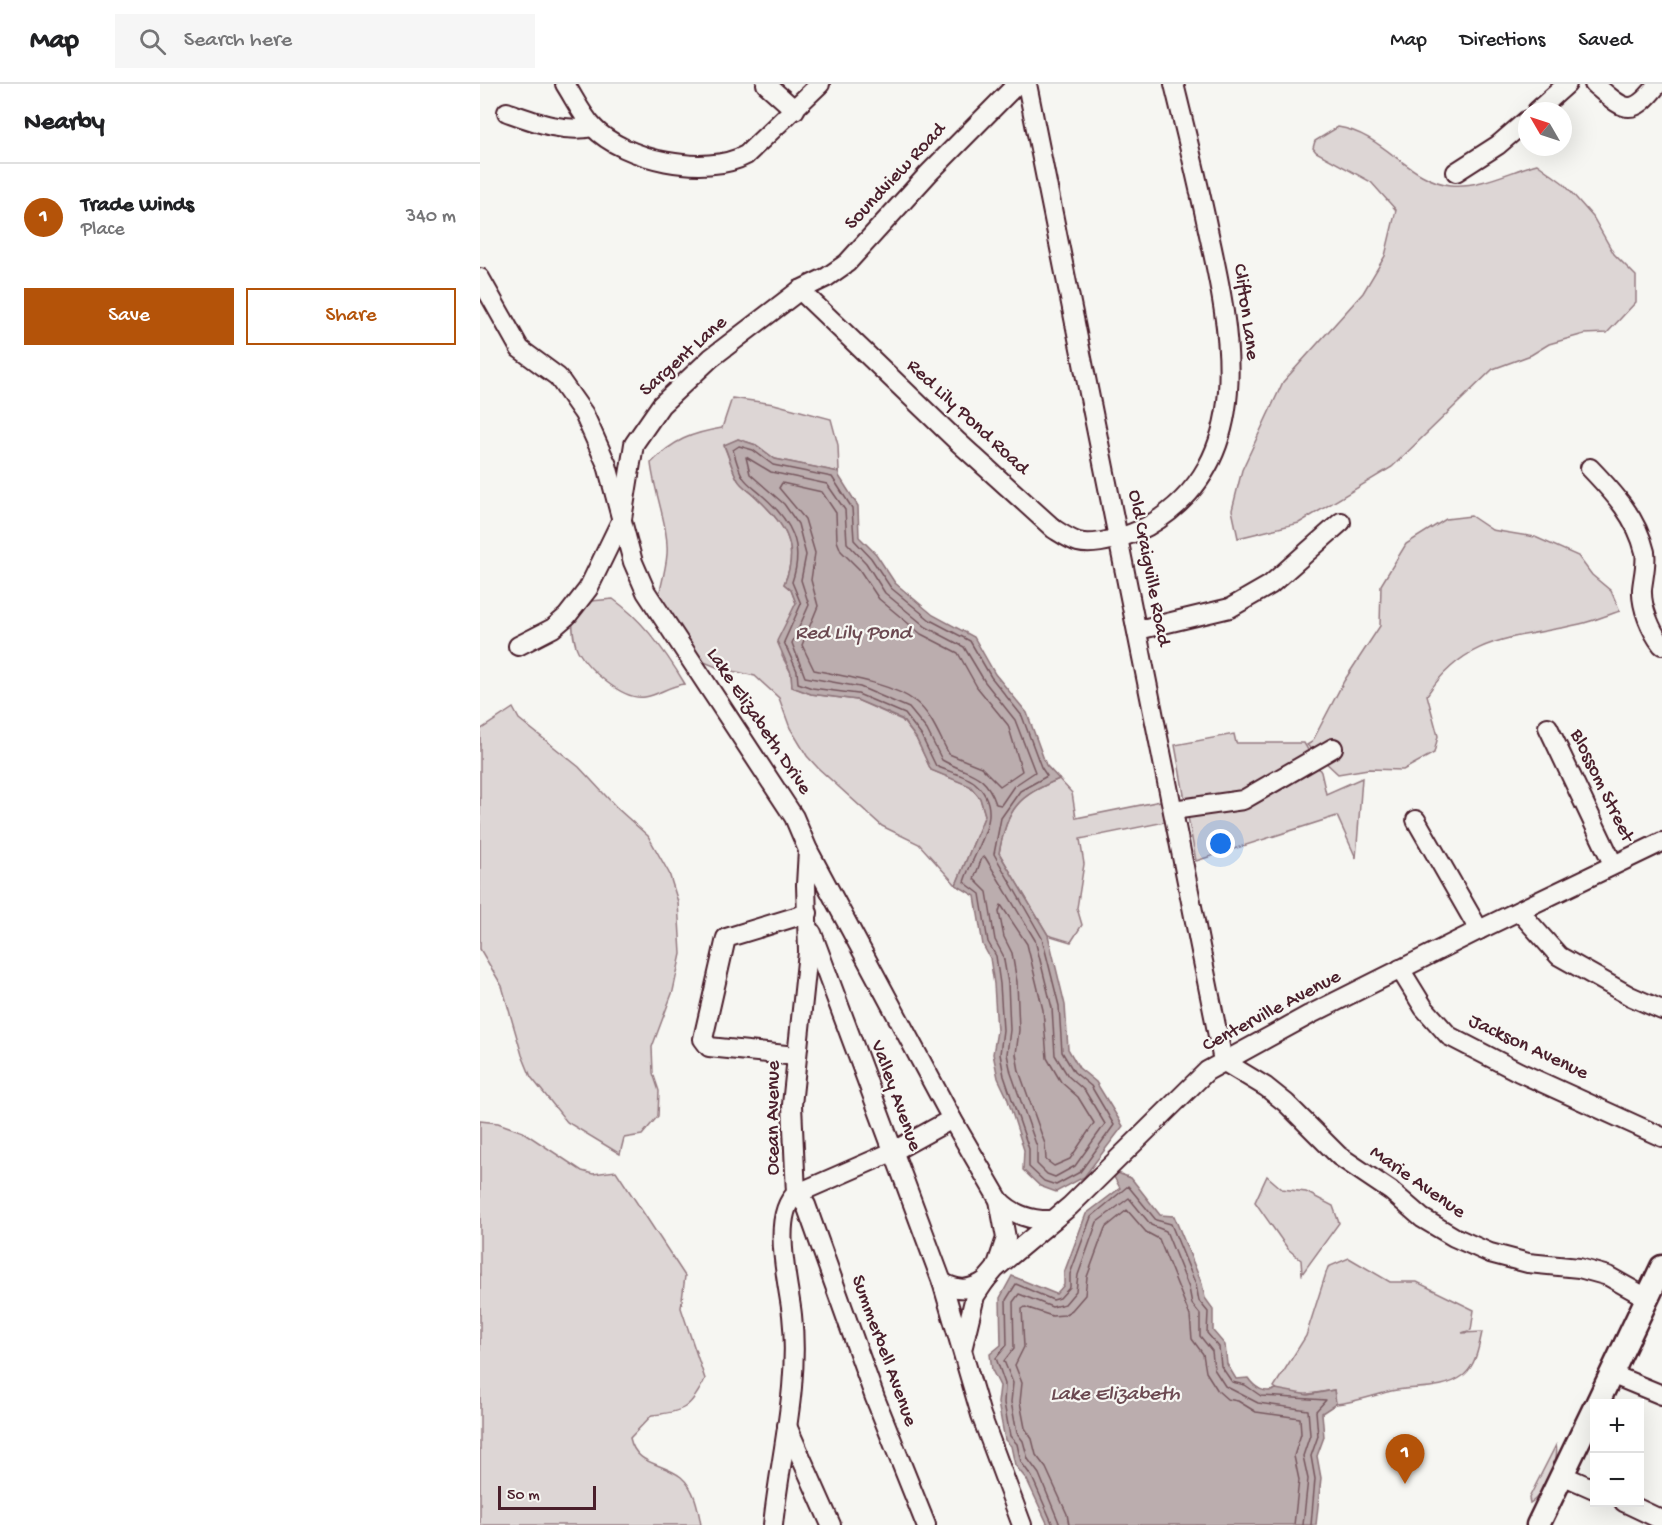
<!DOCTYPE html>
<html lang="en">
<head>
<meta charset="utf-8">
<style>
	:root { --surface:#fff; --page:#f6f6f6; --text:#202124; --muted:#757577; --line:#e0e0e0; --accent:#b45309 }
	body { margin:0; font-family:"Gochi Hand",sans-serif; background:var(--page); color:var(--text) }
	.controls { position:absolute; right:18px; bottom:18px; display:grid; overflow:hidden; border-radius:0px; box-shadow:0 6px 24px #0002 }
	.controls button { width:54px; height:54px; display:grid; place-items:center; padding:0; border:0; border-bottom:2px solid var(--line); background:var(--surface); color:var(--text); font:30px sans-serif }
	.compass { position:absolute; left:1038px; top:18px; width:54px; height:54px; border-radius:50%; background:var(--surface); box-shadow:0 6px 24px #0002; rotate:309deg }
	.scale { position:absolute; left:18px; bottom:15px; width:98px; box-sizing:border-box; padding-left:6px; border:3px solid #4a1f2b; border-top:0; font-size:16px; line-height:21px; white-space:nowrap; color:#4a1f2b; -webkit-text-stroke:4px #f6f6f2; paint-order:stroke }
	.you { position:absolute; left:741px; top:760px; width:21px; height:21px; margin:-15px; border:4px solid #fff; border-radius:50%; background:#1a73e8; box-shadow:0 0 0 9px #1a73e833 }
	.badge { display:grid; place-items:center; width:39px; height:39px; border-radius:50%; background:var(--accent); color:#fff; font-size:20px; font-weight:700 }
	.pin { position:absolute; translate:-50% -50px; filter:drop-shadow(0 2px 3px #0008) }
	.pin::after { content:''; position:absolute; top:32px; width:21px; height:18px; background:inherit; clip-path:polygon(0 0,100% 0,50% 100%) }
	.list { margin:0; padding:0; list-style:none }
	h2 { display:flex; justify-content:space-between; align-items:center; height:78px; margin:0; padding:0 24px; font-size:26px }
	h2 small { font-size:20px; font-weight:400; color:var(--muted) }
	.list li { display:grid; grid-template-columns:39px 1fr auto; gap:18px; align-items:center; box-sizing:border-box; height:108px; padding:0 24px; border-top:2px solid var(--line) }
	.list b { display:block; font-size:22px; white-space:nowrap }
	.list p { margin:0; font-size:20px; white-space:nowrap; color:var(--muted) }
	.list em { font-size:20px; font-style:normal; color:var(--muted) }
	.actions { display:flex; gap:12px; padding:18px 24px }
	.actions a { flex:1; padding:14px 0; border:2px solid var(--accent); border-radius:0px; text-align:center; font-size:21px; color:var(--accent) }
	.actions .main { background:var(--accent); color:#fff }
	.icon { flex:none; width:33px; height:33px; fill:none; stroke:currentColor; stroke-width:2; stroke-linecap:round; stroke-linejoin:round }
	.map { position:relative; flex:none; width:1182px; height:1441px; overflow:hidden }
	header { display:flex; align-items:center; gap:36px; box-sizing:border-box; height:84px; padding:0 30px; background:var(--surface); border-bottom:2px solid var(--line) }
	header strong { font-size:28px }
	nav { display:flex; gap:33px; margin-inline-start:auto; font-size:21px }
	.search { width:420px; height:54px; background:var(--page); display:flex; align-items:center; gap:15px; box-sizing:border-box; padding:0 21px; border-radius:0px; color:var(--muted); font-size:22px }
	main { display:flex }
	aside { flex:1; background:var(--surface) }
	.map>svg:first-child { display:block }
	.green { fill:#ddd6d5; stroke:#947a80; stroke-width:1.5 }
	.water { fill:#bbadae; stroke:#8e747a; stroke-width:1.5 }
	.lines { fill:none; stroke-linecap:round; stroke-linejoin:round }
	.shore { stroke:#77585f; stroke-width:1.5 }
	.minor-casing { stroke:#4a1f2b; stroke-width:22 }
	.major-casing { stroke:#4a1f2b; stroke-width:27 }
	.minor { stroke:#f6f6f2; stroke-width:18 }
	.major { stroke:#f6f6f2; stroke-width:22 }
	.labels { text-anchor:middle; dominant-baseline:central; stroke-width:4.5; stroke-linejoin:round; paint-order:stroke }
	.street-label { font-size:20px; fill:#4a1f2b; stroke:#f6f6f2 }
	.water-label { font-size:21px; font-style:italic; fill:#6c4a52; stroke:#f6f6f2 }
</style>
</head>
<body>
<header>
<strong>Map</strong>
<div class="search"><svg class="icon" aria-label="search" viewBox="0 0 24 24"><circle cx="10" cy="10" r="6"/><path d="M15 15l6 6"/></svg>Search here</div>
<nav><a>Map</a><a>Directions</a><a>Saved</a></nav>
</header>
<main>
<aside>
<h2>Nearby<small></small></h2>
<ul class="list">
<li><span class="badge">1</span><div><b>Trade Winds</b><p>Place</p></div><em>340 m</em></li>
</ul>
<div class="actions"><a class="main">Save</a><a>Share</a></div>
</aside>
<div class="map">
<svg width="1182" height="1441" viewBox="0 0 1182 1441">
	<rect width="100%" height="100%" fill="#f6f6f2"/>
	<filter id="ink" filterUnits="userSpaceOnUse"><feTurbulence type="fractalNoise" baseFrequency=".0167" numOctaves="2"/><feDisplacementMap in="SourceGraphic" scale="12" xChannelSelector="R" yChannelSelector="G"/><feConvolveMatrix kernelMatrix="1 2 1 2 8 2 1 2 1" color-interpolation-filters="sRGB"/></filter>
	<g filter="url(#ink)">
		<g class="green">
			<path d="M 858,43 C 902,49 929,97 971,101 C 999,104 1031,87 1057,80 L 1083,99 L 1113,133 L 1134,170 L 1156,192 L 1156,218 L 1127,249 L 1104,250 L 1069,260 L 1051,271 L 1013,285 L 912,383 L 819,439 L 758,454 L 752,426 L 762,386 L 803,298 L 883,209 L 905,172 L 916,126 L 891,98 L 836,68 L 833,64 L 835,57 Z"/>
			<path d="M 252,314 L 294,320 L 351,335 L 358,361 L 359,388 L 295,375 L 276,361 L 258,355 L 244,362 C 249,373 252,386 258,396 C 261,402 270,407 275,412 C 304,439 321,461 304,500 L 311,506 L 316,519 L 305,545 L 302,572 L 311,589 L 312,603 L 331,610 L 377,616 L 422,636 L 436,654 L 451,686 L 490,702 L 500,714 L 505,731 L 476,801 L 439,760 L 402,742 L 338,684 L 327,672 L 310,644 L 299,614 L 275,592 L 239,584 L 214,574 L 178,516 C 181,501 186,485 187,470 C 189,443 174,408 171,379 C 193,356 212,349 242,344 Z"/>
			<path d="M 991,432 L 1012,446 L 1055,453 L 1098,472 L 1112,491 L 1131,507 L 1140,527 C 1127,531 1114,537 1100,540 C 1036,555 987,550 947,611 L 958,652 L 954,669 L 923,686 L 888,685 L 858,690 L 827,661 L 832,658 L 864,597 L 900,542 L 901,501 L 926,460 L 966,435 Z"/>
			<path d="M 133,515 C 163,536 186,568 205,600 C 190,601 179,611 165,613 C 143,617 108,585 98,567 C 92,556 93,542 92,530 L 111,517 Z"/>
			<path d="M 33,624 L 39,635 L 99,683 L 138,725 L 168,752 L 189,789 L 198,818 L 201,870 L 193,907 L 172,963 L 173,989 L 179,1007 L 178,1032 L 162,1051 L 144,1054 L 140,1070 L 87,1038 L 51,993 L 42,971 L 22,902 L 0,865 L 0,646 Z"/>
			<path d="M 754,650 L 756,659 L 824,659 L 841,688 L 846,710 L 882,694 L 876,774 L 857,732 L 716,777 L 695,661 Z"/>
			<path d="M 579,695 L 592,709 L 596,734 L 681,717 L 685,738 L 600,755 L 604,780 L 597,824 L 602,841 L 591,858 L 568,851 L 519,769 C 528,723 537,713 579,695 Z"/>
			<path d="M 0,1037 L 18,1039 L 43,1048 L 102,1087 L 113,1090 L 136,1087 L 205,1192 L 201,1224 L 225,1295 C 211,1324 204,1328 172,1331 L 150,1354 C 156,1382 182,1378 201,1393 C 215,1405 218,1424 221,1441 L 0,1441 Z"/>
			<path d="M 787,1092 L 802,1105 L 826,1108 L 853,1122 L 859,1139 L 822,1190 L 821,1176 L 808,1165 L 775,1118 Z"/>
			<path d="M 869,1174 L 910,1198 L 937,1198 L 994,1226 L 991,1246 L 982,1249 L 1002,1248 C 999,1262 996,1281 984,1291 C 963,1307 934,1302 911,1307 C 892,1312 875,1318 856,1320 L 854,1306 C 837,1309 807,1316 794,1303 L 826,1252 L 848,1183 Z"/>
			<path d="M 1076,1361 C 1080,1374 1063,1412 1050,1419 L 1049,1414 Z"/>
		</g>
		<g class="water">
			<path d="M 258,355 L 276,361 L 295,375 L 359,388 L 359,392 L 378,422 L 379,453 L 396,470 L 415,499 L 453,531 L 494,553 L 515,590 L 547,629 L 566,681 L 579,695 C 537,713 528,723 519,769 L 568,851 L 585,921 L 588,965 L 599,984 L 616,998 L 643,1042 L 604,1093 L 576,1108 L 560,1102 L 543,1086 L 544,1066 L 527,1013 L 518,994 L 513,970 L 517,947 L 514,900 L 510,874 L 503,861 L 495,812 L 476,801 L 505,731 L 500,714 L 490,702 L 451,686 L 436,654 L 422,635 L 377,616 L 331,610 L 312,603 L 311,589 L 297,557 L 316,519 L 311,506 L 304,500 C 321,461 304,439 275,412 C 270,407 261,402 258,396 C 252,386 249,372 244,361 Z"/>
			<path d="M 635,1088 L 651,1094 L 680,1131 L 694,1132 L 722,1200 L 725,1214 L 733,1225 L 733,1247 L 745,1261 L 747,1280 L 756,1295 L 768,1294 C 774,1303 785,1311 796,1305 L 828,1311 L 854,1306 L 856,1320 L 842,1329 L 844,1353 L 837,1372 L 841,1394 L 836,1441 L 568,1441 L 547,1396 L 535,1381 L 531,1362 L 525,1356 L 518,1319 L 520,1302 L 512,1286 L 510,1270 L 521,1261 L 520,1214 L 532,1192 L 576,1210 L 584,1201 L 584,1189 L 606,1130 L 640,1104 L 634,1093 Z"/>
		</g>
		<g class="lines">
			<g class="shore">
				<path d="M 259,362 L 273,366 L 293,381 L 352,393 L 372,424 L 374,456 L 391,474 L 411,504 L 450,536 L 490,557 L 511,593 L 542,632 L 561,683 L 567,692 L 540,707 L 521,734 L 514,770 L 562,854 L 579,922 L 582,968 L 594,988 L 611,1002 L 634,1041 L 600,1088 L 576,1101 L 564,1097 L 549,1083 L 549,1065 L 524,992 L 520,970 L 523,946 L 520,900 L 516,872 L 508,858 L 500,810 L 484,798 C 494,765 528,728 495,699 C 488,692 466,687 456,682 L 441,651 L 425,630 L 378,610 L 332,604 L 318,599 L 317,587 L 304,558 L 321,520 L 312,498 C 325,461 311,437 283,412 C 277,406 267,400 263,393 C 258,385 256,375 253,366 Z"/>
				<path d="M 266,373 L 291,388 L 347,400 L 365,426 L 367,459 L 386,479 L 405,509 L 446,543 L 484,563 L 505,598 L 535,636 L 555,688 L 534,702 L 521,721 L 516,720 C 505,687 488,691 462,676 L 447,646 L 429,624 L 380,603 L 325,593 L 312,559 L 329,521 L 321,496 L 326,471 L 318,440 L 304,420 L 270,390 Z"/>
				<path d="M 302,399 L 342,408 L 356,429 L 357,457 L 361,467 L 379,485 L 399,515 L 441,550 L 478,569 L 497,603 L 528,641 L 542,687 L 520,702 L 501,683 L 469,670 C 459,652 452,631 436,618 C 412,599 362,592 334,586 L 322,561 L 338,522 L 331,496 L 335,469 L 325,435 L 299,404 Z"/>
				<path d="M 505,773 L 555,856 L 572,924 L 575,971 L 588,992 L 605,1007 L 625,1040 L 595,1082 L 575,1093 L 567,1090 L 557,1080 L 557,1063 L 531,989 L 527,970 L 530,946 L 528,899 L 523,871 L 515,856 L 507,808 L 494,795 L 502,774 Z"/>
				<path d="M 521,821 L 547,860 L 563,926 L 567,974 L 581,998 L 598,1013 L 614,1039 L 590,1075 L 574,1082 L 566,1076 L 565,1060 L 539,987 L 536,970 L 539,946 L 537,898 L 532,869 L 524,853 L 519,828 Z"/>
				<path d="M 573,1441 L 552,1393 L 541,1378 L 537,1360 L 530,1352 L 524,1319 L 525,1300 L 516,1274 L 527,1261 L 526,1216 L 536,1200 L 573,1216 L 580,1214 L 590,1203 L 590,1190 L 611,1133 L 648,1102 L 676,1136 L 691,1140 L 716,1201 L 719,1217 L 728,1228 L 727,1249 L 739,1263 L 741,1282 L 752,1298 L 765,1301 L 781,1312 L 846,1316 L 836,1327 L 838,1352 L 831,1372 L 835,1395 L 831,1441"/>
				<path d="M 580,1441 L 559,1390 L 548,1375 L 543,1357 L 537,1349 L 531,1318 L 533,1299 L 524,1277 L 534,1264 L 533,1218 L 539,1210 L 572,1223 L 585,1220 L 596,1207 L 598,1191 L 617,1138 L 649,1114 L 671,1141 L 686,1147 L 709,1204 L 712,1220 L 720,1230 L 720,1252 L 732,1267 L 734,1285 L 745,1302 L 778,1319 L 828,1326 L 830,1351 L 823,1372 L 828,1395 L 823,1441"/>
				<path d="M 589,1441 L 587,1430 L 566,1384 L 556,1371 L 552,1355 L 545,1344 L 540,1318 L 542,1299 L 535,1281 L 544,1263 L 542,1225 L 545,1223 L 572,1232 L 584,1231 L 592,1226 L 605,1211 L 607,1193 L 625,1144 L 647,1126 L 666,1148 L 679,1155 L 710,1232 L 712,1255 L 723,1270 L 726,1288 L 738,1307 L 747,1315 L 758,1317 L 776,1328 L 820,1334 L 821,1350 L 814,1372 L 819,1396 L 814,1441"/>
			</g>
			<defs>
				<g id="minor">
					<path d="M 85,0 C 94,14 102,31 113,43 C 144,76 226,93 266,71 L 340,0"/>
					<path d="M 286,0 L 315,26"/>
					<path d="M 547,0 L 743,977"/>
					<path d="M 1114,0 C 1144,25 1150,36 1178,0"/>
					<path d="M 1057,27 L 1087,0"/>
					<path d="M 27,28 C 55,38 83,49 113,43"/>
					<path d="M 976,88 L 1018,61 L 1047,36"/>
					<path d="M 0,194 L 40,265 L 78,293 L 104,330 L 127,381 L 153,478 L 166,508 L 314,733 L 328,766 L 472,1035 L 519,1116 L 526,1154 L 516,1184"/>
					<path d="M 320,206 L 478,358 L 574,445 C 582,450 589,455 598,458 C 617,463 651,451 668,442 C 778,378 751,249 728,146 C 718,97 706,49 694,0"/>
					<path d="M 1110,384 C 1134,409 1157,434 1165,468 C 1167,479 1163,494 1162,505 C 1161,523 1171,547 1182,561"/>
					<path d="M 658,546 L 750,524 L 790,501 L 861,438"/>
					<path d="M 38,562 L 73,544 L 87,532 L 108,505 L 142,435 L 154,360 L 181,321 L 231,274 L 320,206 L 347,193 L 367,179 L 449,89 L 537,0"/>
					<path d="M 1068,643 L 1133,780"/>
					<path d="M 693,726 L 763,716 L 853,664"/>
					<path d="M 936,736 L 999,846"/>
					<path d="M 1039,827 L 1079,872 L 1150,912 L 1182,926"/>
					<path d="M 332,849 L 462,1198 L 501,1331 L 542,1441"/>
					<path d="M 920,885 L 944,924 L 969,952 L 1039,988 L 1182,1053"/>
					<path d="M 316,972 L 229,963 L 223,955 L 246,854 L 328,829"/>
					<path d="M 743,977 L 786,1003 L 806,1019 L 859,1072 L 911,1107 L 942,1134 L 974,1153 L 1010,1169 L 1048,1179 L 1099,1184 L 1128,1192 L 1167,1214"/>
					<path d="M 316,1110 L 326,1121 L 395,1314 L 446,1441"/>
					<path d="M 316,1110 L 412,1068 L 472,1035"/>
					<path d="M 519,1116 C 534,1132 552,1137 573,1136"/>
					<path d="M 462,1198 C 477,1207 490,1207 505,1197"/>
					<path d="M 483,1262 L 495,1212 L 505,1197 L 516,1184 L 590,1122 L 727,987 L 829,931 L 999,846 L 1182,758"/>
					<path d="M 1131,1290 L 1182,1311"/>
					<path d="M 307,1342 L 351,1441"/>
					<path d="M 1082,1391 L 1114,1405"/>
					<path d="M 1144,1418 L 1182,1436"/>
					<path d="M 293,1441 C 300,1372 320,1301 312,1231 C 309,1202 290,1131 316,1110 L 312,1021 L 328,868 L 326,801 L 328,766"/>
				</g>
				<g id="major">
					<path d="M 1117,1320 L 1182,1183"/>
					<path d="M 1058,1441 L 1114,1325"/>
				</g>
			</defs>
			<use href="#minor" class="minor-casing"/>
			<use href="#major" class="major-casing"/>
			<use href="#minor" class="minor"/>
			<use href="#major" class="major"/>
		</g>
	</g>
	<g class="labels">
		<g class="street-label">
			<text transform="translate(416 93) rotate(-47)">Soundview Road</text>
			<text transform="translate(765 228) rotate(82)">Clifton Lane</text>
			<text transform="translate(204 273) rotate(-42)">Sargent Lane</text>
			<text transform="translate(487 334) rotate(43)">Red Lily Pond Road</text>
			<text transform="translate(668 484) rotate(79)">Old Craigville Road</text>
			<text transform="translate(278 638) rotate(56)">Lake Elizabeth Drive</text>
			<text transform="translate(1121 702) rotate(64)">Blossom Street</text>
			<text transform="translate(792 928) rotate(-28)">Centerville Avenue</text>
			<text transform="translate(1048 964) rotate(25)">Jackson Avenue</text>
			<text transform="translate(415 1012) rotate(70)">Valley Avenue</text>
			<text transform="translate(294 1034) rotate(-90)">Ocean Avenue</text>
			<text transform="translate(937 1099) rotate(35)">Marie Avenue</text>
			<text transform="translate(403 1267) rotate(70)">Summerbell Avenue</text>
		</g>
		<g class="water-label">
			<text x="373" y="550">Red Lily Pond</text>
			<text x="635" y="1311">Lake Elizabeth</text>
		</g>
	</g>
</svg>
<div class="controls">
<button>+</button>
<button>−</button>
</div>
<svg class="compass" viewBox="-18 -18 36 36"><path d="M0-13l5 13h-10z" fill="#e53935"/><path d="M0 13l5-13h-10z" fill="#757577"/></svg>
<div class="scale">50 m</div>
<div class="you"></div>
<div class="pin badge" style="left:925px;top:1400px">1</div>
</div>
</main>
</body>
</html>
